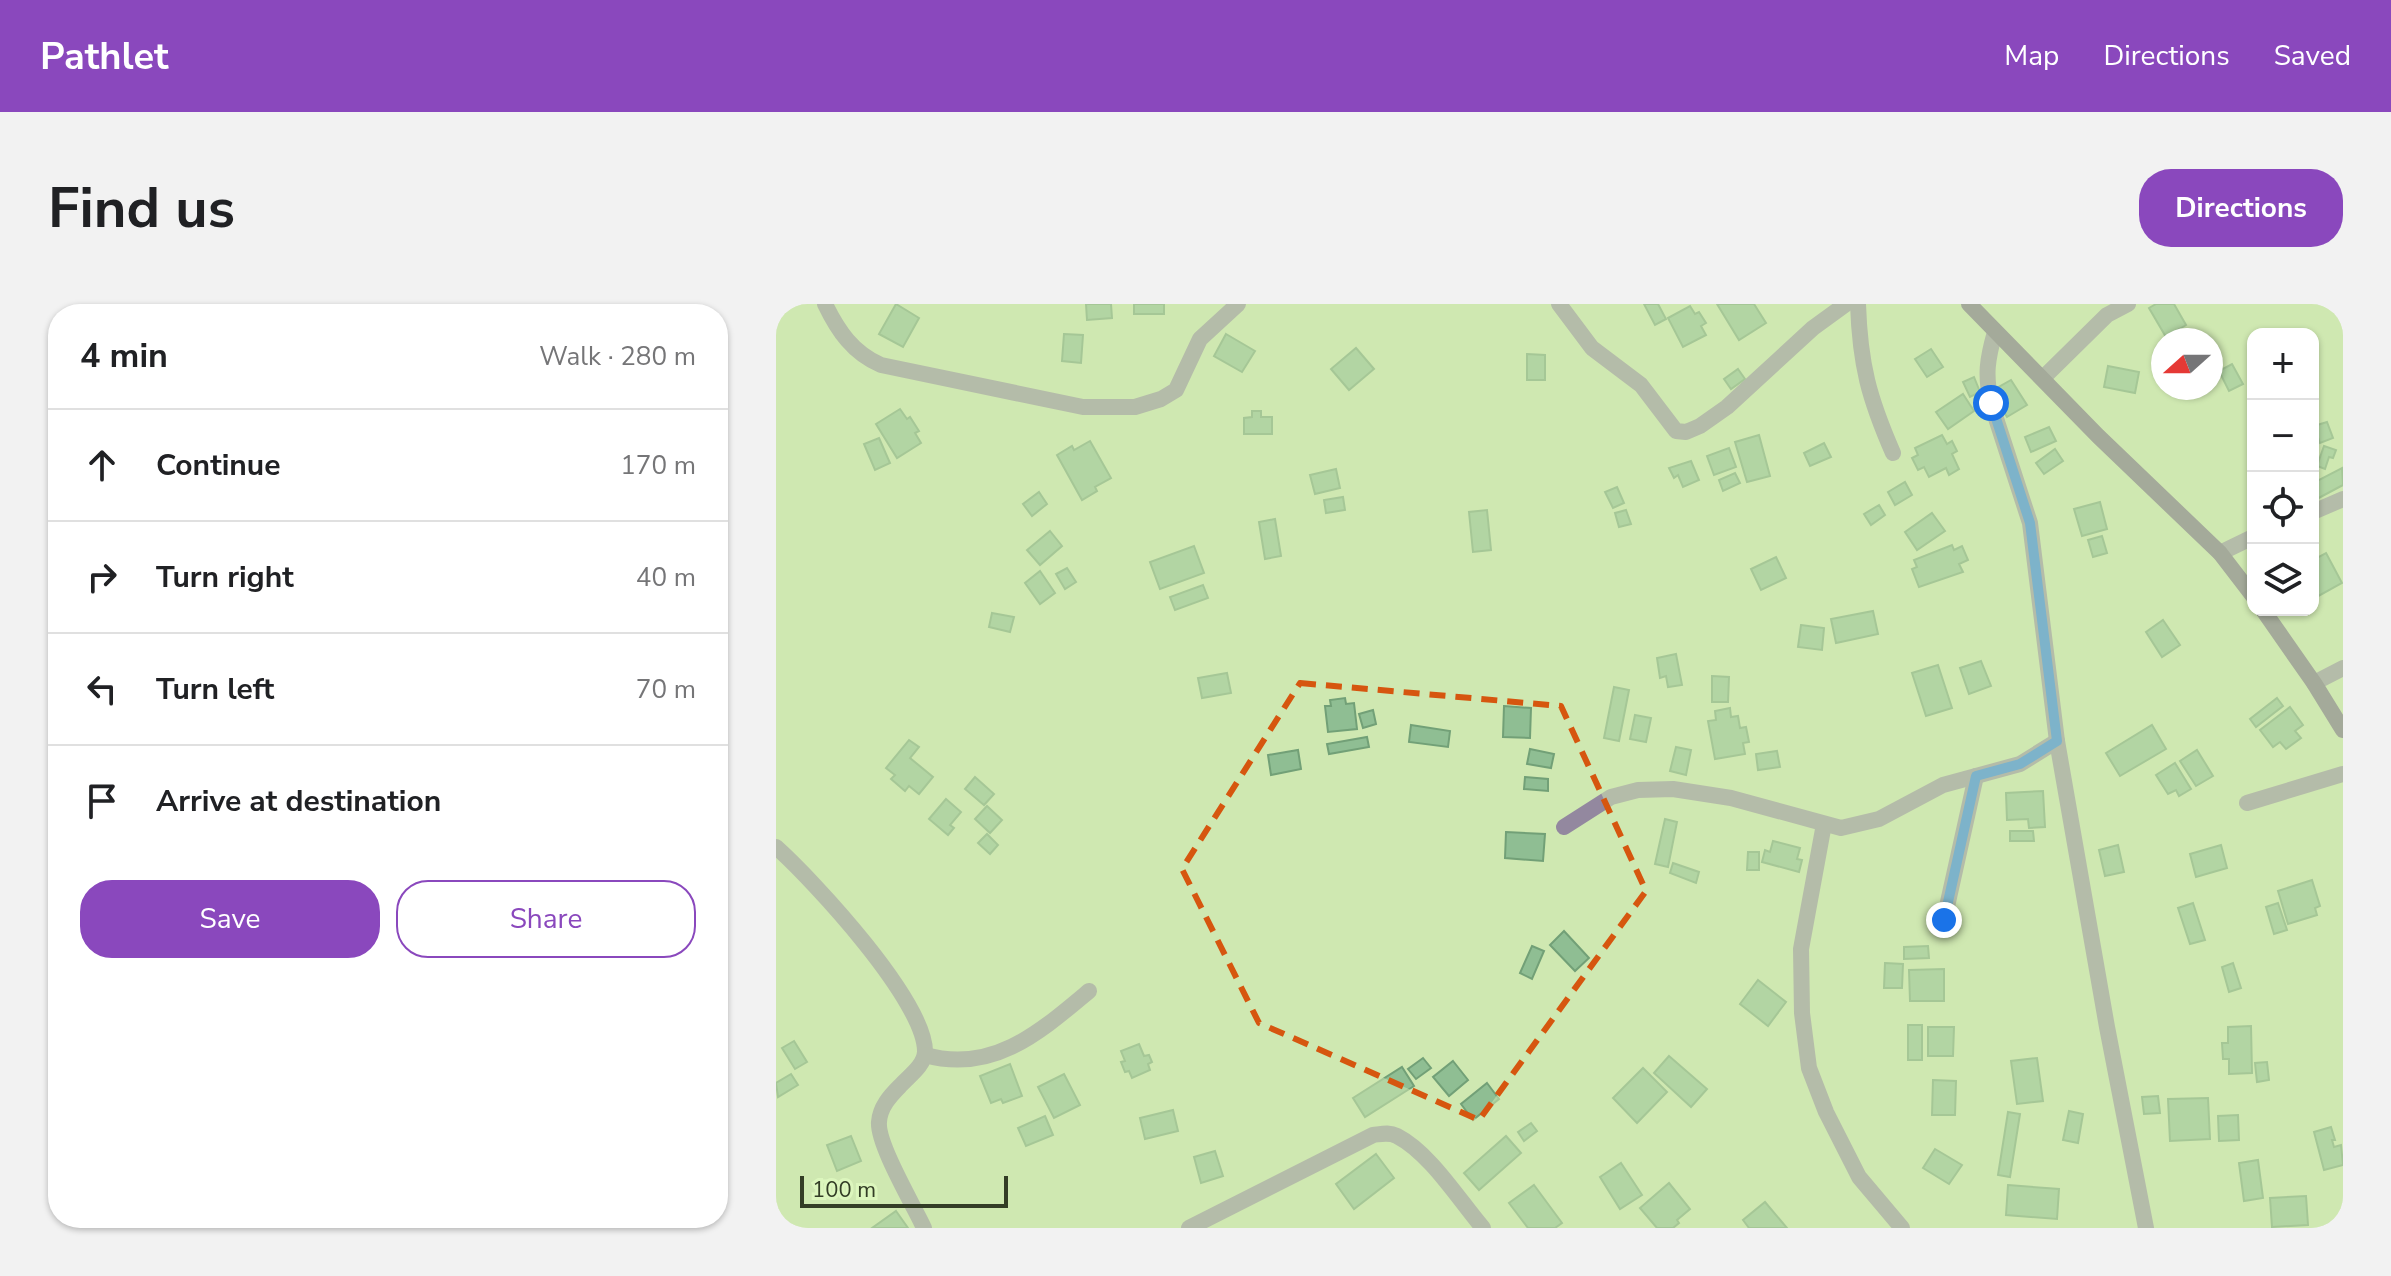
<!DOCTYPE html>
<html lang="en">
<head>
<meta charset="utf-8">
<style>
	:root { --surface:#fff; --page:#f2f2f2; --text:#202124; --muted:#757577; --line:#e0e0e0; --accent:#8a48bd }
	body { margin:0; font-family:"Nunito Sans",sans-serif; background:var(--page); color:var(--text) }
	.controls { position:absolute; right:24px; top:24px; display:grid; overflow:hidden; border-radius:16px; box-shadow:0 2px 6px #0004 }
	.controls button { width:72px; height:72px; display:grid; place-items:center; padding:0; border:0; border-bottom:2px solid var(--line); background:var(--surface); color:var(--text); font:40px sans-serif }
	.compass { position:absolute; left:1375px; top:24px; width:72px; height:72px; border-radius:50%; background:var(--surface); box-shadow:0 2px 6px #0004; rotate:249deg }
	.scale { position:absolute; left:24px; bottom:20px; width:208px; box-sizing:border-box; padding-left:8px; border:4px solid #333d26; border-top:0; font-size:22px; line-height:28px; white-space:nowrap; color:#333d26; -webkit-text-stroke:6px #dcf6bd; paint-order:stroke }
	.stop { position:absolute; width:24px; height:24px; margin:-18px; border:6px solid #1a73e8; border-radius:50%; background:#fff }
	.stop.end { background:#1a73e8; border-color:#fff; box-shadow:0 2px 8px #0008 }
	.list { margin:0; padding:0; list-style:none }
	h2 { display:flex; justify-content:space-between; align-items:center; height:104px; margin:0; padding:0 32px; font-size:34px }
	h2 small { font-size:26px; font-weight:400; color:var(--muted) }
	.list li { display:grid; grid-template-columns:52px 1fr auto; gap:24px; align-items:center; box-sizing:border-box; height:112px; padding:0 32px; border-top:2px solid var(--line) }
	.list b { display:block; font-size:30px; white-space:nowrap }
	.list em { font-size:26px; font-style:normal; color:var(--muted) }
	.actions { display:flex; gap:16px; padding:24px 32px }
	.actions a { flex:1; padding:18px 0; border:2px solid var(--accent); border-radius:32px; text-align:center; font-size:28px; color:var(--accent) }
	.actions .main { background:var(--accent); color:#fff }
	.icon { flex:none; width:44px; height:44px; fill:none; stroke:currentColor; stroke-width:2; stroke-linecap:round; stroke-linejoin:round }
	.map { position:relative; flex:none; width:1567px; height:924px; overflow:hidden; border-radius:32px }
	header { display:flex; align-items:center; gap:48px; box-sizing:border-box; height:112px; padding:0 40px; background:var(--accent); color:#fff }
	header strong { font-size:38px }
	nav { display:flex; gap:44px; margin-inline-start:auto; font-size:28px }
	.intro { display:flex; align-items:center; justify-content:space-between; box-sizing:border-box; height:192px; padding:0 48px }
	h1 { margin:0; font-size:56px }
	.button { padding:20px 36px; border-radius:32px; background:var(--accent); color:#fff; font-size:28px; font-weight:700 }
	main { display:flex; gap:48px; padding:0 48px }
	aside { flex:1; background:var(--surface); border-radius:32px; box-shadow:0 2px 6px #0004 }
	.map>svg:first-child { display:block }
	.building { fill:#8fbe93; stroke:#72a077; stroke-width:2 }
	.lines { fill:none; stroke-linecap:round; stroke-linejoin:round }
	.street { stroke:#93889f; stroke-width:16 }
	.secondary { stroke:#6f5f7f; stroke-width:16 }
	.route { stroke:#1a73e8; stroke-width:10 }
	.marked { fill:none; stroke:#d6560f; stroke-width:6; stroke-dasharray:16 10; stroke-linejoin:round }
</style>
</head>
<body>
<header>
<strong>Pathlet</strong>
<nav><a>Map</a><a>Directions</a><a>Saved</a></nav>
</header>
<div class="intro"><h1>Find us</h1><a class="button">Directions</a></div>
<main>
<aside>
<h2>4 min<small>Walk · 280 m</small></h2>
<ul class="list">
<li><svg class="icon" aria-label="ahead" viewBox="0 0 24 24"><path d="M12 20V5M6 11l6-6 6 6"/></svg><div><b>Continue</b></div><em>170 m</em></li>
<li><svg class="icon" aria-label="right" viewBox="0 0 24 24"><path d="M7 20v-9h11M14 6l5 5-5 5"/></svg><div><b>Turn right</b></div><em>40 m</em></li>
<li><svg class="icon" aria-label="left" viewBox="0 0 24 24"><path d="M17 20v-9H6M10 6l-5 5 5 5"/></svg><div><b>Turn left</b></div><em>70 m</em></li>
<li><svg class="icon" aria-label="arrive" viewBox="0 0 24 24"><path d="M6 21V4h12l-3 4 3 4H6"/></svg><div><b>Arrive at destination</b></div></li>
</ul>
<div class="actions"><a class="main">Save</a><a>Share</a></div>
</aside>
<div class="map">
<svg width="1567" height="924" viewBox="0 0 1567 924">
	<rect width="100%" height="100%" fill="#cfe8b1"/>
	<g class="building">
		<path d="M 120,0 L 143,14 L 127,43 L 103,30 Z"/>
		<path d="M 310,0 L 335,0 L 336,14 L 311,16 Z"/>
		<rect x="358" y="0" width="30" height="10"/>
		<path d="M 868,0 L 882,0 L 890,15 L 879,21 Z"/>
		<path d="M 941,0 L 978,0 L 990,19 L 963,36 Z"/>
		<path d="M 1380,0 L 1398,0 L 1410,21 L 1390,33 L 1373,4 Z"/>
		<path d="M 914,2 L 919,10 L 923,8 L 930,19 L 925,22 L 930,31 L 907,43 L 892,14 Z"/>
		<path d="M 288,30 L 307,31 L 305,59 L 286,57 Z"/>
		<path d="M 450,30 L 479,47 L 466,68 L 438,52 Z"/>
		<path d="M 580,44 L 598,65 L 573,86 L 555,65 Z"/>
		<path d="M 1155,45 L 1167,63 L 1151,73 L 1139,55 Z"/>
		<path d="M 751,50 L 769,51 L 769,76 L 751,76 Z"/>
		<path d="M 1456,60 L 1467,80 L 1453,87 L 1443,67 Z"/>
		<path d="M 1332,62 L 1363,68 L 1359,89 L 1328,83 Z"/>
		<path d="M 962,65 L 969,75 L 955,85 L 948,75 Z"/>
		<path d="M 1198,73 L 1204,88 L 1194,93 L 1187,78 Z"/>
		<path d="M 1235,76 L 1251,101 L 1231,113 L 1222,98 L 1227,95 L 1221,84 Z"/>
		<path d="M 1187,90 L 1198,107 L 1172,125 L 1160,108 Z"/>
		<path d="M 124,105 L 131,115 L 134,113 L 143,127 L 139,129 L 145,139 L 121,154 L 100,120 Z"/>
		<path d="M 476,107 L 485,107 L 485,113 L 496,113 L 496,130 L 468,130 L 468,114 L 476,113 Z"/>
		<path d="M 1551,118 L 1557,134 L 1544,139 L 1538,122 Z"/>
		<path d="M 1273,123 L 1280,137 L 1255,148 L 1249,133 Z"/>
		<path d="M 983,131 L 994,172 L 971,178 L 959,138 Z"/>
		<path d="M 1166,131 L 1171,140 L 1176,137 L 1181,147 L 1176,150 L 1183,165 L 1173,171 L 1170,164 L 1153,173 L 1148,163 L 1142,166 L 1136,154 L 1142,151 L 1139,144 Z"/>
		<path d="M 103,134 L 114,159 L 99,166 L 88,140 Z"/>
		<path d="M 314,137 L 335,174 L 319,183 L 321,187 L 306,196 L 281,151 L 296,142 L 298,146 Z"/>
		<path d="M 1048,139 L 1055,153 L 1034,162 L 1028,149 Z"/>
		<path d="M 1548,142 L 1560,146 L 1557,154 L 1553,153 L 1549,165 L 1541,162 Z"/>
		<path d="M 953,144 L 960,163 L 938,171 L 931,152 Z"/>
		<path d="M 1279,145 L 1287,157 L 1268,170 L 1260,159 Z"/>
		<path d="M 915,157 L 923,176 L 907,183 L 902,171 L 898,174 L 893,164 Z"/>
		<path d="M 1566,164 L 1567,181 L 1537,197 L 1537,179 Z"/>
		<path d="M 560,165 L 564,184 L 539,190 L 534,171 Z"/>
		<path d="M 959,169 L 964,179 L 947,187 L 943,176 Z"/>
		<path d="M 1129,178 L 1136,191 L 1119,201 L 1112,188 Z"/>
		<path d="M 841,183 L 848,199 L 837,204 L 829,188 Z"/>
		<path d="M 263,188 L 271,200 L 256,212 L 247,200 Z"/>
		<path d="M 567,193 L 569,206 L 550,209 L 548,196 Z"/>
		<path d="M 1324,198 L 1331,225 L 1306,232 L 1298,205 Z"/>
		<path d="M 1103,201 L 1109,211 L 1095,221 L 1088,210 Z"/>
		<path d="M 711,206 L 715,246 L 697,248 L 693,208 Z"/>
		<path d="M 850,206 L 855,220 L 843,223 L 839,209 Z"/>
		<path d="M 1156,209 L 1169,227 L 1141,246 L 1129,228 Z"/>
		<path d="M 499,215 L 505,252 L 489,255 L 483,218 Z"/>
		<path d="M 274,227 L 286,242 L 264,261 L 251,246 Z"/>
		<path d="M 1326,232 L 1331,249 L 1317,253 L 1312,236 Z"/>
		<path d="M 1176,241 L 1178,246 L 1186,242 L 1192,256 L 1183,260 L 1187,268 L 1143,283 L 1136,265 L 1141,263 L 1138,256 Z"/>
		<path d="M 418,242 L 428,269 L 384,285 L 374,258 Z"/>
		<path d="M 1550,249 L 1566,279 L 1537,295 L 1537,256 Z"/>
		<path d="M 1000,253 L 1010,274 L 985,286 L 975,265 Z"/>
		<path d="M 291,264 L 300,278 L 289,285 L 280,270 Z"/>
		<path d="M 264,267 L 279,289 L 264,300 L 249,279 Z"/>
		<path d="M 427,281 L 432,294 L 399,306 L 394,293 Z"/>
		<path d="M 1097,307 L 1102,330 L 1060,339 L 1055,315 Z"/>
		<path d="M 216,309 L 238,313 L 234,328 L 213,323 Z"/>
		<path d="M 1387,316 L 1404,341 L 1386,353 L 1370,328 Z"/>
		<path d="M 1025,321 L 1048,324 L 1046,346 L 1022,343 Z"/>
		<path d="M 900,350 L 906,381 L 892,383 L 890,372 L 884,374 L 881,354 Z"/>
		<path d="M 1205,357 L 1215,382 L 1193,390 L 1184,364 Z"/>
		<path d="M 1162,361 L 1176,404 L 1150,412 L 1136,369 Z"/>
		<path d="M 451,369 L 455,389 L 426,394 L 422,374 Z"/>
		<path d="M 936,372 L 953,373 L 952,398 L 936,398 Z"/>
		<path d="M 838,383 L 853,386 L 843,437 L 828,434 Z"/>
		<path d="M 569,394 L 570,400 L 578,399 L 581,425 L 552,428 L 549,402 L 555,402 L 554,396 Z"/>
		<path d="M 1501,394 L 1507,402 L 1480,423 L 1474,415 Z"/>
		<path d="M 728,402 L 755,404 L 754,434 L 727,433 Z"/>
		<path d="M 1514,403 L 1527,421 L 1519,427 L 1525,434 L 1510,445 L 1504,438 L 1497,443 L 1484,426 Z"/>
		<path d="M 954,404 L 955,413 L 962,412 L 964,424 L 970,423 L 973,438 L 967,439 L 969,450 L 939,455 L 932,417 L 940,416 L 939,407 Z"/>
		<path d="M 597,406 L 600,420 L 587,424 L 583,410 Z"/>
		<path d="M 859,411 L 875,414 L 870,438 L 854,435 Z"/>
		<path d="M 635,421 L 674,427 L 672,443 L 633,438 Z"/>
		<path d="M 1376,421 L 1390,445 L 1344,472 L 1330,449 Z"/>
		<path d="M 591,433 L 593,443 L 553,450 L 551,440 Z"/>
		<path d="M 133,436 L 143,443 L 134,454 L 157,473 L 143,490 L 133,482 L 129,487 L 115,475 L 119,471 L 110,464 Z"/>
		<path d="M 900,443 L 915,446 L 910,471 L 894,467 Z"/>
		<path d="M 754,445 L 778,450 L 775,464 L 751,460 Z"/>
		<path d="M 522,446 L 525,465 L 495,471 L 492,451 Z"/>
		<path d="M 1421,446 L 1437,472 L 1420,482 L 1404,457 Z"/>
		<path d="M 1001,447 L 1004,463 L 982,466 L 980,450 Z"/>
		<path d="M 1399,459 L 1415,485 L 1403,492 L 1400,486 L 1392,490 L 1380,471 Z"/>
		<path d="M 199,473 L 218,490 L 208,501 L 189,485 Z"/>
		<path d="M 749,473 L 772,475 L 772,487 L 748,485 Z"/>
		<path d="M 1267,487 L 1269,523 L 1253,524 L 1252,515 L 1231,516 L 1230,489 Z"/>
		<path d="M 170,495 L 185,508 L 174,521 L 178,524 L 172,531 L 153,515 Z"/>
		<path d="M 211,502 L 226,516 L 214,529 L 199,515 Z"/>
		<path d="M 889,515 L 901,518 L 892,563 L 879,560 Z"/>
		<path d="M 1234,527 L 1257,527 L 1258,537 L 1234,537 Z"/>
		<path d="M 730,528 L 769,530 L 767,557 L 729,554 Z"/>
		<path d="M 211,530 L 222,541 L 214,550 L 202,539 Z"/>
		<path d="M 997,537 L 1024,544 L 1021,555 L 1026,556 L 1023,568 L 986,558 L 989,546 L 994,548 Z"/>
		<path d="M 1342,541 L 1348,568 L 1329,572 L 1323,546 Z"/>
		<path d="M 1445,541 L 1451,564 L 1420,573 L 1414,550 Z"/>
		<path d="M 972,548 L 983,548 L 983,566 L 971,566 Z"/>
		<path d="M 897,559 L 923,568 L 920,579 L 894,569 Z"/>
		<path d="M 1536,576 L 1544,602 L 1539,604 L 1541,611 L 1512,620 L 1502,587 Z"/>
		<path d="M 1417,599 L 1429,636 L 1414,640 L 1402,604 Z"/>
		<path d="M 1502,599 L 1511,626 L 1498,630 L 1490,603 Z"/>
		<path d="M 788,627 L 813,654 L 799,667 L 774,641 Z"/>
		<path d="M 756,642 L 768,647 L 756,675 L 744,669 Z"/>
		<path d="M 1152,642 L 1153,654 L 1128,655 L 1128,643 Z"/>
		<path d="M 1109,659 L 1127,660 L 1126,684 L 1108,684 Z"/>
		<path d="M 1457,659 L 1465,684 L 1453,688 L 1446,663 Z"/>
		<path d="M 1168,665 L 1168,697 L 1134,697 L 1133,666 Z"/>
		<path d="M 982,676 L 1010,698 L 992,722 L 964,700 Z"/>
		<rect x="1132" y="721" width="14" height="35"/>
		<path d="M 1475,722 L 1476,769 L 1453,770 L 1453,755 L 1447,755 L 1446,739 L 1452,739 L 1452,723 Z"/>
		<path d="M 1152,723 L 1178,723 L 1177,752 L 1152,752 Z"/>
		<path d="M 18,737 L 31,758 L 19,765 L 6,744 Z"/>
		<path d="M 363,740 L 368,752 L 373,751 L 376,758 L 372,760 L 374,766 L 356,774 L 353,767 L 349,768 L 345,758 L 349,757 L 345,747 Z"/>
		<path d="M 893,752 L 931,785 L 915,803 L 878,769 Z"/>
		<path d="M 647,754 L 655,764 L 640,775 L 632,765 Z"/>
		<path d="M 1261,754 L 1267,797 L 1241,800 L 1235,757 Z"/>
		<path d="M 677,757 L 692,776 L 673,792 L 657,773 Z"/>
		<path d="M 1491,758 L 1493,776 L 1481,778 L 1479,759 Z"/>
		<path d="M 234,760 L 246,792 L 227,799 L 225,795 L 215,799 L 204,772 Z"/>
		<path d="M 626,763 L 638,782 L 589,813 L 577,794 Z"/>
		<path d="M 867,764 L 891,788 L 861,819 L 837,794 Z"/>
		<path d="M 15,770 L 22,781 L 2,793 L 0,779 Z"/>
		<path d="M 288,770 L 304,801 L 278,814 L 262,783 Z"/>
		<path d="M 1157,776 L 1180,777 L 1179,811 L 1156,811 Z"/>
		<path d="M 711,779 L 723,795 L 697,816 L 685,800 Z"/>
		<path d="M 1382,792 L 1384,809 L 1368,810 L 1366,793 Z"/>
		<path d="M 1432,794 L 1434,835 L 1394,837 L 1392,795 Z"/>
		<path d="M 397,806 L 402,827 L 369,835 L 364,814 Z"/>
		<path d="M 1293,807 L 1307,810 L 1302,839 L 1287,836 Z"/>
		<path d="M 1232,808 L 1244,810 L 1234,873 L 1222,871 Z"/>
		<path d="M 1462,811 L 1463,836 L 1443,837 L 1442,812 Z"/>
		<path d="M 269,812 L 277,831 L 250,842 L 242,824 Z"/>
		<path d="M 755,819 L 761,827 L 748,837 L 742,828 Z"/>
		<path d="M 1555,823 L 1559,836 L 1556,836 L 1558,843 L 1565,841 L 1567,861 L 1548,866 L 1538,828 Z"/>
		<path d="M 75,832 L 85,857 L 61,867 L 51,841 Z"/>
		<path d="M 730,832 L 745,849 L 703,886 L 688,869 Z"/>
		<path d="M 1159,845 L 1186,861 L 1173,880 L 1147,864 Z"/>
		<path d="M 439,847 L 447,872 L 425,879 L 418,853 Z"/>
		<path d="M 600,850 L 618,874 L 578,905 L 560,880 Z"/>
		<path d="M 1482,856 L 1487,894 L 1468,897 L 1463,859 Z"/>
		<path d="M 845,859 L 866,891 L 844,905 L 824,873 Z"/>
		<path d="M 893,879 L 914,905 L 901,916 L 903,919 L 897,924 L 881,924 L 864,904 Z"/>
		<path d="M 758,881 L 786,919 L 779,924 L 752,924 L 733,899 Z"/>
		<path d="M 1232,881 L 1283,885 L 1281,915 L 1230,911 Z"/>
		<path d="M 1530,892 L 1532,921 L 1496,923 L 1494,894 Z"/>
		<path d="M 989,898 L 1011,924 L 973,924 L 967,916 Z"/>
		<path d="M 120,907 L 132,924 L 96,924 Z"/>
	</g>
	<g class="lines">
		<g class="street">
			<path d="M 49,0 C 62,27 77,49 105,61 L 307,103 L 359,103 L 385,95 L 400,86 L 424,35 L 462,0"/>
			<path d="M 783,0 L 816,44 L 865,81 L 900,127 L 910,128 L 924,122 L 951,103 L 1037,24 L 1070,0"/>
			<path d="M 1082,0 C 1084,61 1093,94 1117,149"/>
			<path d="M 1219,28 C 1211,56 1209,71 1215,99 L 1254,219 L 1281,437 L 1331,723 L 1370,924"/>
			<path d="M 1267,74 L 1331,11 L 1352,0"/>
			<path d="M 1537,208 L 1567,195"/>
			<path d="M 1444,249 L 1477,233"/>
			<path d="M 1538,379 L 1567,364"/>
			<path d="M 1471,499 L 1567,470"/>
			<path d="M 1048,520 L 1025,645 L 1026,709 L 1033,764 L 1050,808 L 1083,873 L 1126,924"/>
			<path d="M 788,523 L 835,493 L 862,486 L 897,485 L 955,494 L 1065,524 L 1103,515 L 1167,481 L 1244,460 L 1281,437"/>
			<path d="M 0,543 C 38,577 150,698 149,748 C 148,762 133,772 124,782 C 114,792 104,803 103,818 C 101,840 138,902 148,924"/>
			<path d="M 1168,616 L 1200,472"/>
			<path d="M 149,751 C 217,770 264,728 313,687"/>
			<path d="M 413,924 L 597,831 C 606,830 613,828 621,832 C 654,849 683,896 707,924"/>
		</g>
		<g class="secondary">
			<path d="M 1193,0 L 1322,132 L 1444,249 L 1477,292"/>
			<path d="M 1487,306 L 1538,379 L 1567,426"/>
		</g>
	</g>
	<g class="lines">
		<path class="route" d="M 1168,616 L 1200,472 L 1244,460 L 1281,437 L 1254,219 L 1215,99"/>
	</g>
	<path d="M0 0H1567V924H0ZM 524,379 L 785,402 L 870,587 L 703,816 L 483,719 L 406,565 Z" fill="#cfe8b1" fill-opacity=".55" fill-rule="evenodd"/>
	<path class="marked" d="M 524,379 L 785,402 L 870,587 L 703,816 L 483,719 L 406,565 Z"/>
</svg>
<div class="controls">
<button>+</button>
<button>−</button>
<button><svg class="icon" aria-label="locate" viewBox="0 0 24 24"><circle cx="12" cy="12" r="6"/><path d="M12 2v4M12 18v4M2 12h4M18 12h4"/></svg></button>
<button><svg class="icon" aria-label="layers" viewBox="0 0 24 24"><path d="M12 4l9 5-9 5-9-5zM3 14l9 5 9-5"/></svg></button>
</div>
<svg class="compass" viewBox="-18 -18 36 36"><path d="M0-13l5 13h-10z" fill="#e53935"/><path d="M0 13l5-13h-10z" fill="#757577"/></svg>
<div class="scale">100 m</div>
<div class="stop" style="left:1215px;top:99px"></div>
<div class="stop end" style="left:1168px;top:616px"></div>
</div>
</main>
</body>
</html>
